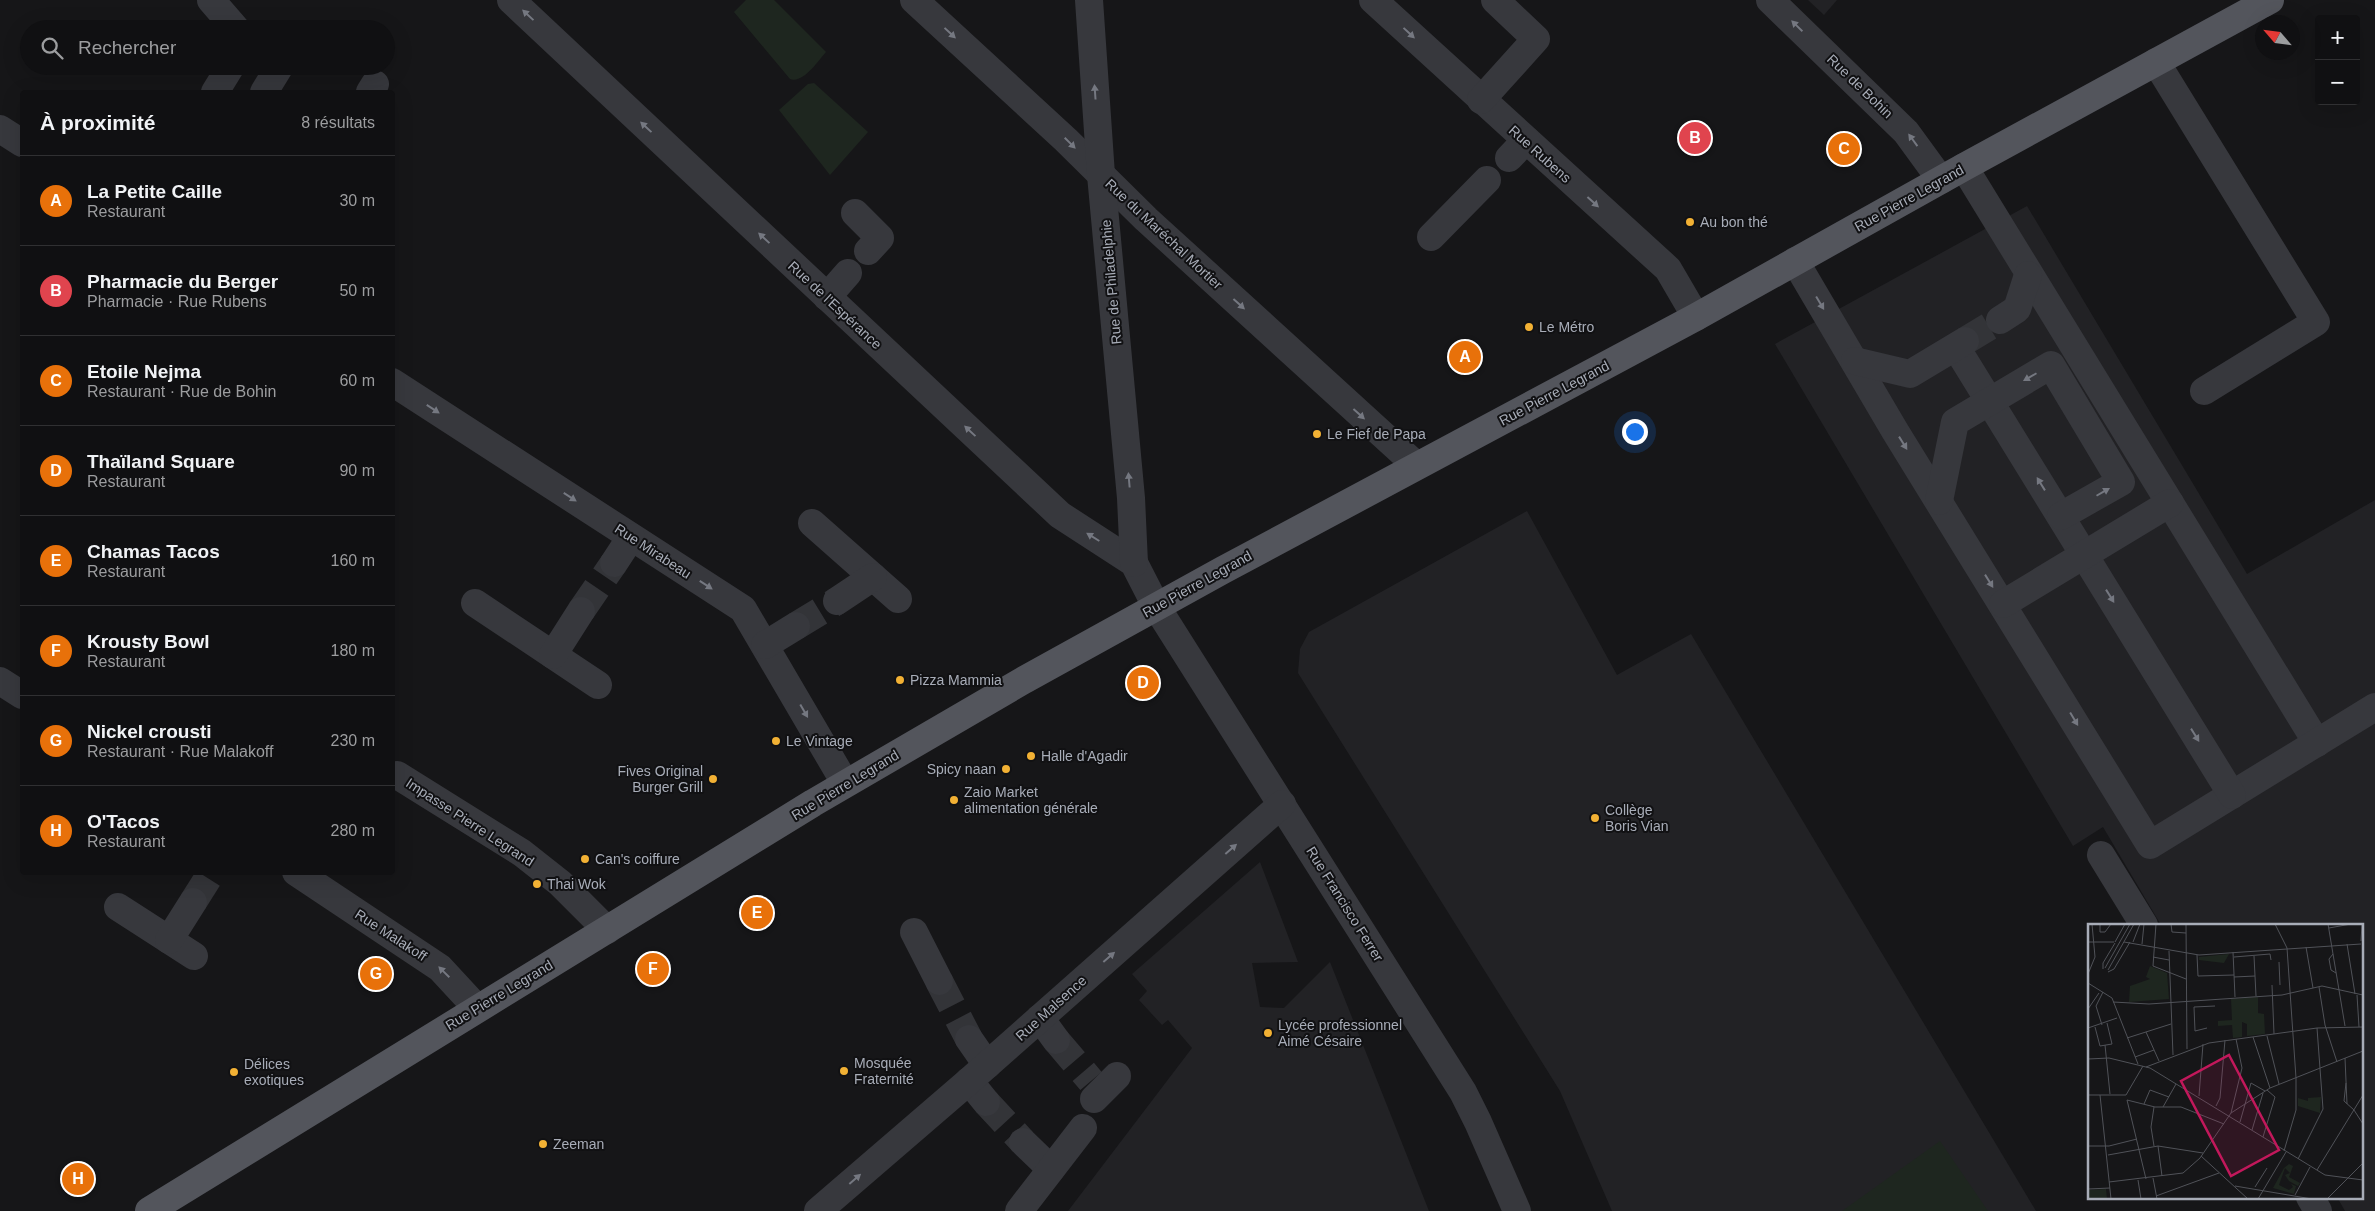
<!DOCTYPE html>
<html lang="fr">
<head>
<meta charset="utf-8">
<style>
	:root { --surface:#101012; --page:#1e1e20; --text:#f1f3f6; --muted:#9c9d9f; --line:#303032; --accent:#f2b134 }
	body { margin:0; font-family:Helvetica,sans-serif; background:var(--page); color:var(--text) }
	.controls { position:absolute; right:15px; top:15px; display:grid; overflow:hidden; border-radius:5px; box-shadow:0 5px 20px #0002 }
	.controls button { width:45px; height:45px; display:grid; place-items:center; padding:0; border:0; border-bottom:1px solid var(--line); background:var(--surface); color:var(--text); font:25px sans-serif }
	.compass { position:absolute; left:2255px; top:15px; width:45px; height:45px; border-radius:50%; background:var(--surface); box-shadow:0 5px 20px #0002; rotate:298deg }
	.you { position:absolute; left:1634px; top:431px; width:18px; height:18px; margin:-12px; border:4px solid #fff; border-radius:50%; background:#1a73e8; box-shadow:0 0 0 8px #1a73e833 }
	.badge { display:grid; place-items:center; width:32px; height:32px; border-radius:50%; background:var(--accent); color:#fff; font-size:16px; font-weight:700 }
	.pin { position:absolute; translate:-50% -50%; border:2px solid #fff; box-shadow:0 1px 5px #0006 }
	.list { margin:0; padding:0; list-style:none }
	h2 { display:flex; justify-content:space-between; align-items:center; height:65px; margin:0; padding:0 20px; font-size:21px }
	h2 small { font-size:16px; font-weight:400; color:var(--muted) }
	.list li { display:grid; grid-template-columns:32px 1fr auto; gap:15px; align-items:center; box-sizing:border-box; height:90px; padding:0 20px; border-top:1px solid var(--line) }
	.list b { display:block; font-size:19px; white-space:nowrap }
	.list p { margin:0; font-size:16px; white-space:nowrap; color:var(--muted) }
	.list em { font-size:16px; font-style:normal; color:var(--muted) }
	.icon { flex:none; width:28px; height:28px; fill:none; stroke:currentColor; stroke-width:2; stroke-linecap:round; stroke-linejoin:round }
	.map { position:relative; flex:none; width:2375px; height:1211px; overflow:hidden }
	.search { position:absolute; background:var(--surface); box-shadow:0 5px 20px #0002; left:20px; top:20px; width:375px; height:55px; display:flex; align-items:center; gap:12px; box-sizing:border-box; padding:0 18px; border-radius:28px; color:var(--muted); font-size:19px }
	.panel { position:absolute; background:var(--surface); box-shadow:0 5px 20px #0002; left:20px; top:90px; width:375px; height:785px; border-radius:5px }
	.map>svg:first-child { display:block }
	.built { fill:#222225 }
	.green { fill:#1e261f }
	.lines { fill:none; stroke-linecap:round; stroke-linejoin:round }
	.minor-tunnel { stroke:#333438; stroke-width:28; stroke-dasharray:28 14; stroke-linecap:butt }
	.minor { stroke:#37383d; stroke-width:28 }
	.major { stroke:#53555c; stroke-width:28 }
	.oneway { fill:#757881 }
	.poi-dot { fill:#f2b134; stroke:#111113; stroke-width:2 }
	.labels { text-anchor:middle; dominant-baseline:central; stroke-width:4; stroke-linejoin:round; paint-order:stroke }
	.street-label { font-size:14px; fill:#a8adb8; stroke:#111113 }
	.poi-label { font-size:14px; fill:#a8adb8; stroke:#111113; text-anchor:start }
	.inset-road { fill:none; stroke:#505258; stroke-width:1 }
	.view { fill:#c2185b; fill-opacity:0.15; stroke:#c2185b; stroke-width:2.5 }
	.inset-edge { fill:none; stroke:#a8adb8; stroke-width:2.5 }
</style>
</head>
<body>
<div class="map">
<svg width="2375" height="1211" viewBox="0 0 2375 1211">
	<rect width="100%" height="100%" fill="#161618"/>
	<g class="built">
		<path d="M 1808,0 L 1837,0 L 1824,15 Z"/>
		<path d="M 2027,206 L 2247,574 L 2375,500 L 2375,1211 L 2345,1211 L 2337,1197 L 2361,1197 L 2361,925 L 2161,925 L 2103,827 L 2073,846 L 1775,344 Z"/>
		<path d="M 1527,511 L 1617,675 L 1691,634 L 2036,1211 L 1612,1211 L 1560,1091 L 1298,673 L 1300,649 L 1309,632 Z"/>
		<path d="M 1260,862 L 1298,962 L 1252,963 L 1260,1007 L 1284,1008 L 1330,962 L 1429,1211 L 1068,1211 L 1192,1048 L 1168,1020 L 1162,1025 L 1139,1000 L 1147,991 L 1132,974 Z"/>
	</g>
	<g class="green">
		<path d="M 746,0 L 774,0 L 826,52 C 818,61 803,84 790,79 L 734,12 Z"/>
		<path d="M 814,83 L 868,132 L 830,175 L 779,110 L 808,84 Z"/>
		<path d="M 1940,1141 L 1988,1211 L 1842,1211 Z"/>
	</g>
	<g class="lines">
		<g class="minor-tunnel">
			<path d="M 1965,341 L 2000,320"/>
			<path d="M 581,611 L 614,563"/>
			<path d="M 796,626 L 837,601"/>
			<path d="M 193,902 L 212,872"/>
			<path d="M 939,981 L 969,1039"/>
			<path d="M 1056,1040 L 1091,1081"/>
			<path d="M 986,1102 L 1023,1142"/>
		</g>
		<g class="minor">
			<path d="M 211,0 L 236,29"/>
			<path d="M 511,0 L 1060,515 L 1134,563 L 1156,606 L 1463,1092 L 1478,1122 L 1517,1211"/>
			<path d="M 914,0 L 1066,140 L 1146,219 L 1416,465"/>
			<path d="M 1089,0 L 1101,175 L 1131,498 L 1134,563"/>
			<path d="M 1373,0 L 1668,269 L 1696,317"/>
			<path d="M 1770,0 L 1906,132 L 1941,180"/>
			<path d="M 2156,62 L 2316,322 L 2204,391"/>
			<path d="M 215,92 L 231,66"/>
			<path d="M 264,92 L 280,66"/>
			<path d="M 370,92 L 375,84"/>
			<path d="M 1481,100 L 1536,39 L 1495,0"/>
			<path d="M 0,129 L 22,143"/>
			<path d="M 1509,158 L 1526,140"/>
			<path d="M 1964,167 L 2317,743"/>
			<path d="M 855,213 L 880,238 L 868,251"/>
			<path d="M 1431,237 L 1487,180"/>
			<path d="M 1795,261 L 1895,431 L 2150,845 L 2375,707"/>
			<path d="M 827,297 L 848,273"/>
			<path d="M 2000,320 L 2017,309 L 2028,275"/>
			<path d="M 1956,347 L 2232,795"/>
			<path d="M 1855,361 L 1910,374 L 1965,341"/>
			<path d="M 392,382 L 743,609 L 845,783"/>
			<path d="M 1939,501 L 1955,422 L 2051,365 L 2121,482 L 2061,516"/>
			<path d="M 812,523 L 898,599"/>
			<path d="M 614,563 L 631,537"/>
			<path d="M 837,601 L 873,577"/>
			<path d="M 475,603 L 598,685"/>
			<path d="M 2003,604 L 2170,503"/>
			<path d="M 765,645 L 796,626"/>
			<path d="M 553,655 L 581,611"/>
			<path d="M 0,681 L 22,695"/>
			<path d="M 397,775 L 522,853 L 560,883 L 607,930"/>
			<path d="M 2101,855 L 2144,925"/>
			<path d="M 296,872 L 440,968 L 477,1008"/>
			<path d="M 118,907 L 194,956"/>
			<path d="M 914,932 L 939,981"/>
			<path d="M 169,940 L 193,902"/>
			<path d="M 1040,1018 L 1056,1040"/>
			<path d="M 969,1039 L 987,1065"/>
			<path d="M 969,1081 L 986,1102"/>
			<path d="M 1094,1099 L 1117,1076"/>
			<path d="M 1023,1142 L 1051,1169"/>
			<path d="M 2310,1197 L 2318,1211"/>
			<path d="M 818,1211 L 969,1081 L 1282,804"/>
			<path d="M 1019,1211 L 1083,1128"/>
		</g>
		<path class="major" d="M 149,1211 L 813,803 L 1024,680 L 1223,570 L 1696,317 L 1964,167 L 2270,0"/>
	</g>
	<defs><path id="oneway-solid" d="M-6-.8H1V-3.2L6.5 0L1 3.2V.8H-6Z" transform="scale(1.25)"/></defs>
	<g class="oneway">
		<use href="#oneway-solid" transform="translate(528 15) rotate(-137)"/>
		<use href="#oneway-solid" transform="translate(1797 26) rotate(-136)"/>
		<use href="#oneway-solid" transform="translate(950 33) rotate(43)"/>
		<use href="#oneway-solid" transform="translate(1409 33) rotate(43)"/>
		<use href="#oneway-solid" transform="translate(1095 92) rotate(-94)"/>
		<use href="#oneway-solid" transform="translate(646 127) rotate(-137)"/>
		<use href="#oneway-solid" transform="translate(1913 140) rotate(-126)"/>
		<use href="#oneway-solid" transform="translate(1070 143) rotate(45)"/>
		<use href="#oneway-solid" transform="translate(1593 202) rotate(42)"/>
		<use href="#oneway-solid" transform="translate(764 238) rotate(-137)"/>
		<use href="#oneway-solid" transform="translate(1820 303) rotate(59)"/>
		<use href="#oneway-solid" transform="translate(1239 304) rotate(42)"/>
		<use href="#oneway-solid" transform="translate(2030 377) rotate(150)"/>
		<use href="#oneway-solid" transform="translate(433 409) rotate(33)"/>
		<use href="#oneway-solid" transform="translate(1359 414) rotate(42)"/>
		<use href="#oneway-solid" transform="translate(970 431) rotate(-137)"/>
		<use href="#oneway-solid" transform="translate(1903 443) rotate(58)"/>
		<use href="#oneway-solid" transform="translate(1129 480) rotate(-95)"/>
		<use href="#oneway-solid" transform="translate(2041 484) rotate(-122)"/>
		<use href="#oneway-solid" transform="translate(2103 492) rotate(-30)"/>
		<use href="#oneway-solid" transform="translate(570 497) rotate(33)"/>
		<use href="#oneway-solid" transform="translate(1093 537) rotate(-148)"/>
		<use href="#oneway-solid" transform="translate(1989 581) rotate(58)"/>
		<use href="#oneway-solid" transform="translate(706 585) rotate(33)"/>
		<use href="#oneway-solid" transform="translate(2110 596) rotate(58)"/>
		<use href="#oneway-solid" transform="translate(804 711) rotate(60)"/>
		<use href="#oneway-solid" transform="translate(2074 719) rotate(59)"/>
		<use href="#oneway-solid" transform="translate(2195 735) rotate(58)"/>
		<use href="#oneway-solid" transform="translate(1231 849) rotate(-41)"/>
		<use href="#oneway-solid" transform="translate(1109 957) rotate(-41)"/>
		<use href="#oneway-solid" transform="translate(444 972) rotate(-135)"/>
		<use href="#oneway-solid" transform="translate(855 1179) rotate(-41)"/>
	</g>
	<g class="poi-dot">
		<circle cx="1690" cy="222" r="5"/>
		<circle cx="1529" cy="327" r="5"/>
		<circle cx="1317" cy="434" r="5"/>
		<circle cx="900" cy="680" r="5"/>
		<circle cx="776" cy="741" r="5"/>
		<circle cx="1031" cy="756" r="5"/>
		<circle cx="1006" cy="769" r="5"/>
		<circle cx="713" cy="779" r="5"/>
		<circle cx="954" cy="800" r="5"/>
		<circle cx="1595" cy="818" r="5"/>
		<circle cx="585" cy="859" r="5"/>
		<circle cx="537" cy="884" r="5"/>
		<circle cx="1268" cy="1033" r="5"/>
		<circle cx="844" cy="1071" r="5"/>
		<circle cx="234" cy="1072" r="5"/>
		<circle cx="543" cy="1144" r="5"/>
	</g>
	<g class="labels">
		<g class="street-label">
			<text transform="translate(1860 86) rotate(44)">Rue de Bohin</text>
			<text transform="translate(1540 154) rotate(42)">Rue Rubens</text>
			<text transform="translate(1909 198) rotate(-29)">Rue Pierre Legrand</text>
			<text transform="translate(1164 234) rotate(43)">Rue du Maréchal Mortier</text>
			<text transform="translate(1111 282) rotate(-95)">Rue de Philadelphie</text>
			<text transform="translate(835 305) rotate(43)">Rue de l'Espérance</text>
			<text transform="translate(1554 393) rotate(-28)">Rue Pierre Legrand</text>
			<text transform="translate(653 551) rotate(33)">Rue Mirabeau</text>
			<text transform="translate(1197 584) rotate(-29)">Rue Pierre Legrand</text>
			<text transform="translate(845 785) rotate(-31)">Rue Pierre Legrand</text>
			<text transform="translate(470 822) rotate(33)">Impasse Pierre Legrand</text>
			<text transform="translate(1345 904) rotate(58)">Rue Francisco Ferrer</text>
			<text transform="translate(391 935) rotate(33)">Rue Malakoff</text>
			<text transform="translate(499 995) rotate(-31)">Rue Pierre Legrand</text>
			<text transform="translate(1051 1008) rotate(-42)">Rue Malsence</text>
		</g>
		<g class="poi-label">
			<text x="1700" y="222">Au bon thé</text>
			<text x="1539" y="327">Le Métro</text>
			<text x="1327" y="434">Le Fief de Papa</text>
			<text x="910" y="680">Pizza Mammia</text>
			<text x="786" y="741">Le Vintage</text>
			<text x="1041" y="756">Halle d'Agadir</text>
			<text x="996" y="769" text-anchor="end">Spicy naan</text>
			<text x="703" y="771" text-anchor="end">Fives Original<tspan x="703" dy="16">Burger Grill</tspan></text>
			<text x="964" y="792">Zaio Market<tspan x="964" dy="16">alimentation générale</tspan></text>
			<text x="1605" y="810">Collège<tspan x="1605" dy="16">Boris Vian</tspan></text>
			<text x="595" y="859">Can's coiffure</text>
			<text x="547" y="884">Thai Wok</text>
			<text x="1278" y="1025">Lycée professionnel<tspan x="1278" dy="16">Aimé Césaire</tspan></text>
			<text x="854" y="1063">Mosquée<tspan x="854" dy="16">Fraternité</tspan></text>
			<text x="244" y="1064">Délices<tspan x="244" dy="16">exotiques</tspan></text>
			<text x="553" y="1144">Zeeman</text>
		</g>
	</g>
	<g transform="translate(2088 924)">
		<rect width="275" height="275" fill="#161618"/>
		<path d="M 141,30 L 136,39 L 111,36 L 111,33 ZM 62,42 L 79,49 L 81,75 L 41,78 L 42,62 L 62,55 L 58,53 ZM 170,73 L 170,89 L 176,90 L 177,110 L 159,112 L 159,100 L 154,98 L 154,113 L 145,114 L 144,101 L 130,102 L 130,97 L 144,96 L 143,75 ZM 233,173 L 232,189 L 210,182 L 210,174 L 220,177 L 220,174 ZM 201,240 L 205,242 L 201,253 L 212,259 L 210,262 L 201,257 L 197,251 L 202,249 L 197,244 L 191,261 L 201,266 L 205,263 L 203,260 L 208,262 L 206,270 L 185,264 L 196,244 ZM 18,265 L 19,275 L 0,275 L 0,266 Z" fill="#1e261f"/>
		<path class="inset-road" d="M 12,0 L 12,8 L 17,8 L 23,0M 68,0 L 65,42 L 98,55M 83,0 L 84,8 L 98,9M 98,0 L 99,125M 187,0 L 199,24 L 208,154 L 208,186 L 196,227M 240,0 L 257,102M 241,4 L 263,0M 273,17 L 274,0M 0,18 L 26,18M 27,18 L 37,0M 36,18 L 111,31 L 273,20M 45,18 L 52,0M 54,20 L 56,0M 259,20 L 267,70M 218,23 L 225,64M 81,27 L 85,131M 145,28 L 147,73M 245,30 L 241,35 L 243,46 L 248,49M 109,31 L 110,52 L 146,51M 166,32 L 168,72M 65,33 L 81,36M 146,33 L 182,30 L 183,36M 191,38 L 192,61M 17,44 L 42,0M 15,45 L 15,39 L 27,19M 20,46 L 46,0M 20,48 L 26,45 L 42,18M 0,50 L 7,33 L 4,0M 146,53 L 167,52M 0,59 L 24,74 L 50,140M 184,61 L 186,110M 231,63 L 237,101 L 249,138M 269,71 L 271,103M 25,78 L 61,80 L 194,71 L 234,62 L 275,71M 0,85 L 11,69M 14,101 L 8,82 L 15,68M 7,103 L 12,122 L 24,120 L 19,99M 0,104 L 29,94M 119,104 L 107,107 L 106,83 L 127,82M 58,108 L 71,137M 179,112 L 191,160M 165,113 L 182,164M 39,114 L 83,100M 17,121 L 22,170M 47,133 L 66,126M 257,134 L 259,180M 0,135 L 21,134 L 62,144 L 237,251 L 275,256M 58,143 L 121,119 L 229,104 L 275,103M 258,159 L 256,177 L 266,186 L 275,200M 0,171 L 38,171 L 55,142M 12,171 L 23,275M 111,172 L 115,120M 39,176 L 67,183 L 93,183 L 136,200M 39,176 L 58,255M 56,180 L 62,166 L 81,173M 128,182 L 132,174 L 137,116M 66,183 L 63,203 L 66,222M 75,183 L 88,160M 143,189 L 182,164 L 275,127M 152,198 L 163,159 L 177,167M 164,206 L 175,169M 175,213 L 187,173 L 179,166M 0,222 L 21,222 L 49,215M 70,222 L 74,252M 20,231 L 70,222 L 115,229M 113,232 L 160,275M 210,235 L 235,185 L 229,104M 229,246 L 275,171M 65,254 L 69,275M 50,256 L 53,275M 21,258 L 95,249 L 112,234 L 143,189 L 154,144 L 148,115M 147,262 L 224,275M 167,263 L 179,244M 0,265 L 22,264M 207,271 L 222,243M 68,272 L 131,249M 170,275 L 198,228M 239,275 L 275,239"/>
		<path class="view" d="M 141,131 L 191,226 L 143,252 L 93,157 Z"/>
		<rect width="275" height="275" class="inset-edge"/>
	</g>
</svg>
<div class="controls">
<button>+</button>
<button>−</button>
</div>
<svg class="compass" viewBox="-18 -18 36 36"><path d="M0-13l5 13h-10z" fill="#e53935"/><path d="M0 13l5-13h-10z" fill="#9c9d9f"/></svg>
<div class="you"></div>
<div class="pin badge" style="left:1465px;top:357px;background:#e8710a">A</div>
<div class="pin badge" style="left:1695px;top:138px;background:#e0444e">B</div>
<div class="pin badge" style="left:1844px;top:149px;background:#e8710a">C</div>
<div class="pin badge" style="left:1143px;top:683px;background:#e8710a">D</div>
<div class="pin badge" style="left:757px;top:913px;background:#e8710a">E</div>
<div class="pin badge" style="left:653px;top:969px;background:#e8710a">F</div>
<div class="pin badge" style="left:376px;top:974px;background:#e8710a">G</div>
<div class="pin badge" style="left:78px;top:1179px;background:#e8710a">H</div>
<div class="search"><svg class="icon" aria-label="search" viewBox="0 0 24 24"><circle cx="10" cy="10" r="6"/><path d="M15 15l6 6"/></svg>Rechercher</div>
<section class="panel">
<h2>À proximité<small>8 résultats</small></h2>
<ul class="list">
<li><span class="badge" style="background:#e8710a">A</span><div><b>La Petite Caille</b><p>Restaurant</p></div><em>30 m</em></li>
<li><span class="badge" style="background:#e0444e">B</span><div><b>Pharmacie du Berger</b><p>Pharmacie · Rue Rubens</p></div><em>50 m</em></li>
<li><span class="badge" style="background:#e8710a">C</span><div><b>Etoile Nejma</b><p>Restaurant · Rue de Bohin</p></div><em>60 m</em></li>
<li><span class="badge" style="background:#e8710a">D</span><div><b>Thaïland Square</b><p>Restaurant</p></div><em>90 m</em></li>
<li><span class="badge" style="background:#e8710a">E</span><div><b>Chamas Tacos</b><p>Restaurant</p></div><em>160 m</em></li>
<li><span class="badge" style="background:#e8710a">F</span><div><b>Krousty Bowl</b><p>Restaurant</p></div><em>180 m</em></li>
<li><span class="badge" style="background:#e8710a">G</span><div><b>Nickel crousti</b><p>Restaurant · Rue Malakoff</p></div><em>230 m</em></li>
<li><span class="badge" style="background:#e8710a">H</span><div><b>O'Tacos</b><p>Restaurant</p></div><em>280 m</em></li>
</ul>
</section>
</div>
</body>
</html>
